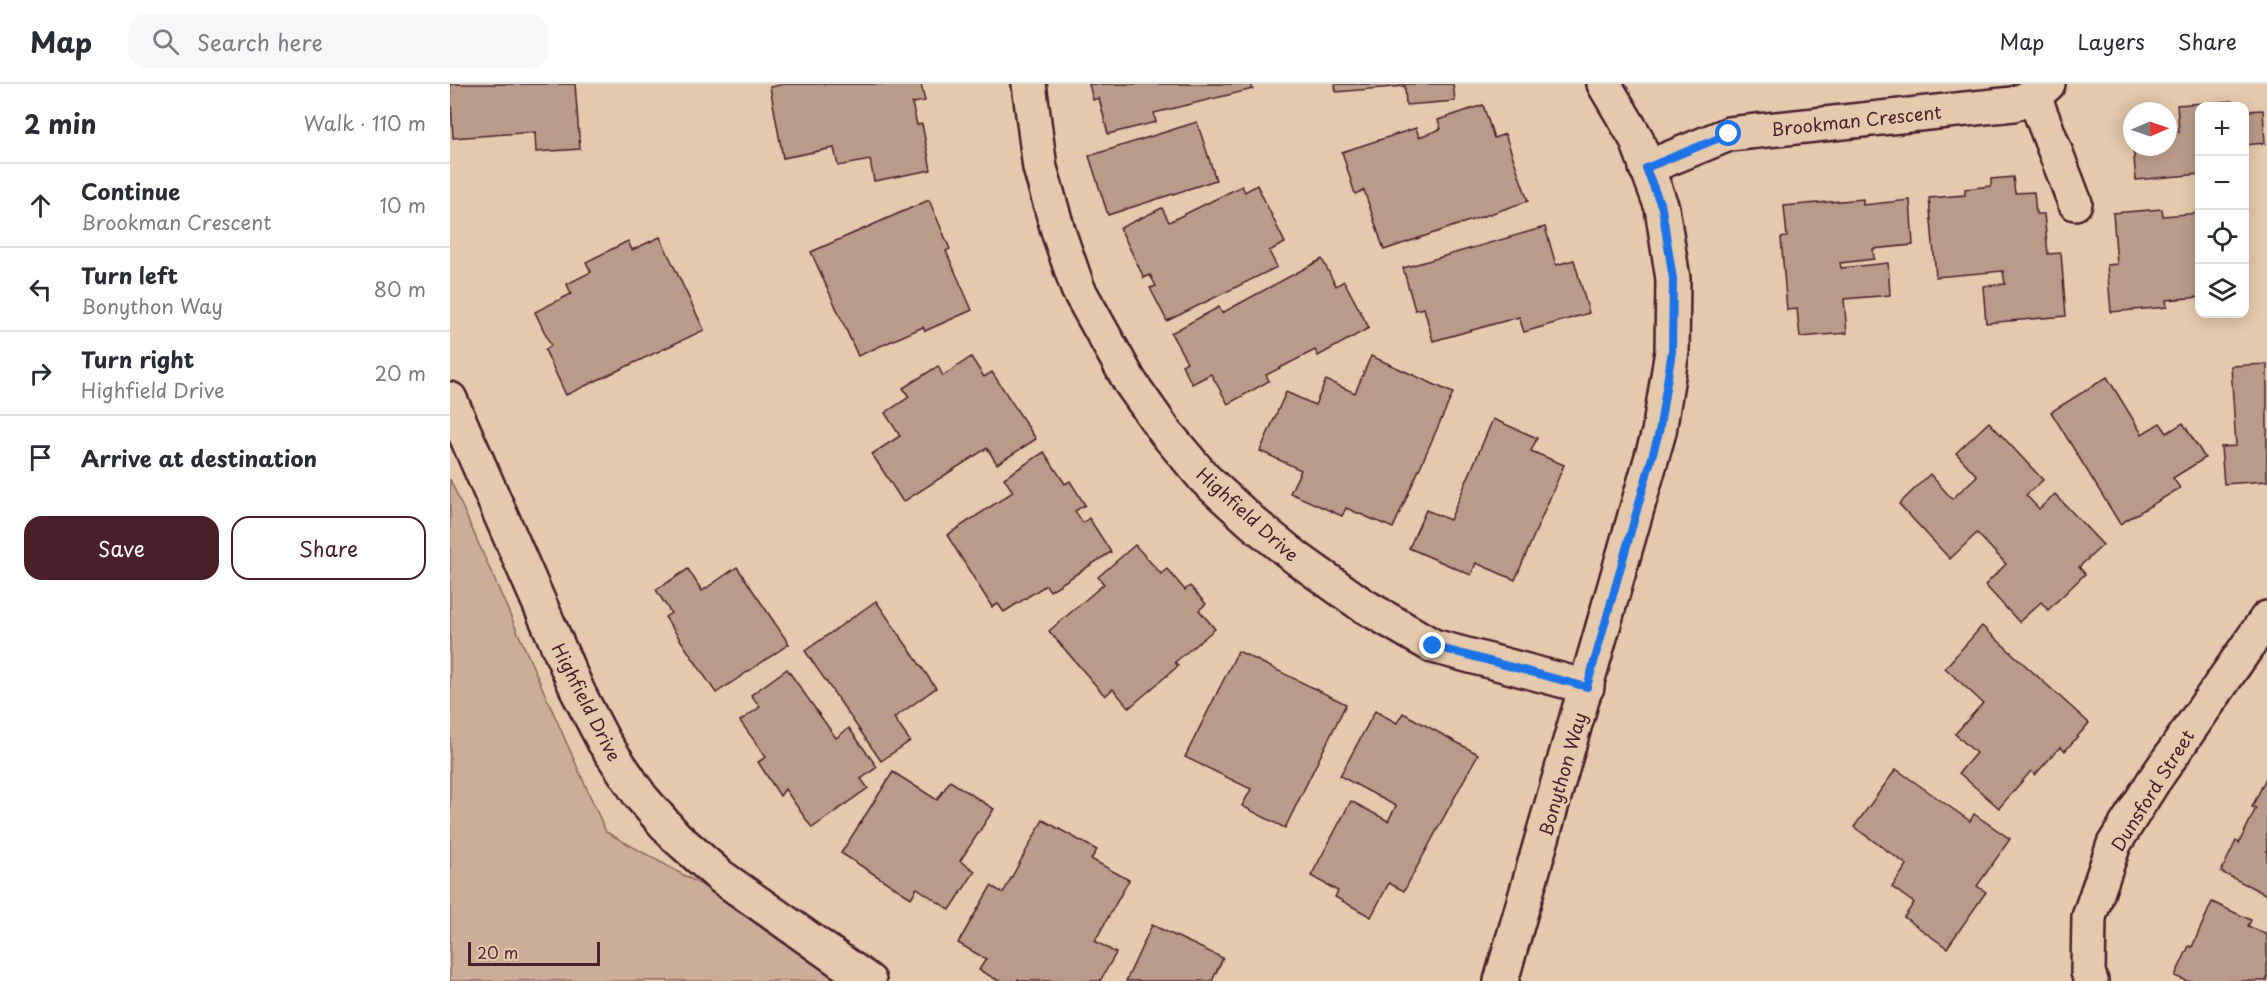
<!DOCTYPE html>
<html lang="en">
<head>
<meta charset="utf-8">
<style>
	:root { --surface:#fff; --page:#f7f7f7; --text:#2b2b33; --muted:#7c7c81; --line:#e1e1e2; --accent:#4a1f2b }
	body { margin:0; font-family:"Playpen Sans",sans-serif; background:var(--page); color:var(--text) }
	.controls { position:absolute; right:18px; top:18px; display:grid; overflow:hidden; border-radius:12px; box-shadow:0 3px 15px #0003 }
	.controls button { width:54px; height:54px; display:grid; place-items:center; padding:0; border:0; border-bottom:2px solid var(--line); background:var(--surface); color:var(--text); font:30px sans-serif }
	.compass { position:absolute; left:1673px; top:18px; width:54px; height:54px; border-radius:50%; background:var(--surface); box-shadow:0 3px 15px #0003; rotate:88deg }
	.scale { position:absolute; left:18px; bottom:15px; width:132px; box-sizing:border-box; padding-left:6px; border:3px solid #4a1f2b; border-top:0; font-size:16px; line-height:21px; white-space:nowrap; color:#4a1f2b; -webkit-text-stroke:4px #e5c9ac; paint-order:stroke }
	.stop { position:absolute; width:18px; height:18px; margin:-14px; border:4px solid #1a73e8; border-radius:50%; background:#fff }
	.stop.end { background:#1a73e8; border-color:#fff; box-shadow:0 2px 6px #0008 }
	.list { margin:0; padding:0; list-style:none }
	h2 { display:flex; justify-content:space-between; align-items:center; height:78px; margin:0; padding:0 24px; font-size:26px }
	h2 small { font-size:20px; font-weight:400; color:var(--muted) }
	.list li { display:grid; grid-template-columns:39px 1fr auto; gap:18px; align-items:center; box-sizing:border-box; height:84px; padding:0 24px; border-top:2px solid var(--line) }
	.list b { display:block; font-size:22px; white-space:nowrap }
	.list p { margin:0; font-size:20px; white-space:nowrap; color:var(--muted) }
	.list em { font-size:20px; font-style:normal; color:var(--muted) }
	.actions { display:flex; gap:12px; padding:18px 24px }
	.actions a { flex:1; padding:14px 0; border:2px solid var(--accent); border-radius:18px; text-align:center; font-size:21px; color:var(--accent) }
	.actions .main { background:var(--accent); color:#fff }
	.icon { flex:none; width:33px; height:33px; fill:none; stroke:currentColor; stroke-width:2; stroke-linecap:round; stroke-linejoin:round }
	.map { position:relative; flex:none; width:1817px; height:897px; overflow:hidden }
	header { display:flex; align-items:center; gap:36px; box-sizing:border-box; height:84px; padding:0 30px; background:var(--surface); border-bottom:2px solid var(--line) }
	header strong { font-size:28px }
	nav { display:flex; gap:33px; margin-inline-start:auto; font-size:21px }
	.search { width:420px; height:54px; background:var(--page); display:flex; align-items:center; gap:15px; box-sizing:border-box; padding:0 21px; border-radius:18px; color:var(--muted); font-size:22px }
	main { display:flex }
	aside { flex:1; background:var(--surface) }
	.map>svg:first-child { display:block }
	.green { fill:#ccad97; stroke:#8b6661; stroke-width:1.5 }
	.building { fill:#ba9a88; stroke:#4a1f2b; stroke-width:1.5 }
	.lines { fill:none; stroke-linecap:round; stroke-linejoin:round }
	.street-casing { stroke:#4a1f2b; stroke-width:38 }
	.street { stroke:#e5c9ac; stroke-width:33 }
	.route { stroke:#1a73e8; stroke-width:8 }
	.labels { text-anchor:middle; dominant-baseline:central; stroke-width:5; stroke-linejoin:round; paint-order:stroke }
	.street-label { font-size:18px; fill:#4a1f2b; stroke:#e5c9ac }
</style>
</head>
<body>
<header>
<strong>Map</strong>
<div class="search"><svg class="icon" aria-label="search" viewBox="0 0 24 24"><circle cx="10" cy="10" r="6"/><path d="M15 15l6 6"/></svg>Search here</div>
<nav><a>Map</a><a>Layers</a><a>Share</a></nav>
</header>
<main>
<aside>
<h2>2 min<small>Walk · 110 m</small></h2>
<ul class="list">
<li><svg class="icon" aria-label="ahead" viewBox="0 0 24 24"><path d="M12 20V5M6 11l6-6 6 6"/></svg><div><b>Continue</b><p>Brookman Crescent</p></div><em>10 m</em></li>
<li><svg class="icon" aria-label="left" viewBox="0 0 24 24"><path d="M17 20v-9H6M10 6l-5 5 5 5"/></svg><div><b>Turn left</b><p>Bonython Way</p></div><em>80 m</em></li>
<li><svg class="icon" aria-label="right" viewBox="0 0 24 24"><path d="M7 20v-9h11M14 6l5 5-5 5"/></svg><div><b>Turn right</b><p>Highfield Drive</p></div><em>20 m</em></li>
<li><svg class="icon" aria-label="arrive" viewBox="0 0 24 24"><path d="M6 21V4h12l-3 4 3 4H6"/></svg><div><b>Arrive at destination</b></div></li>
</ul>
<div class="actions"><a class="main">Save</a><a>Share</a></div>
</aside>
<div class="map">
<svg width="1817" height="897" viewBox="0 0 1817 897">
	<rect width="100%" height="100%" fill="#e5c9ac"/>
	<filter id="ink" filterUnits="userSpaceOnUse"><feTurbulence type="fractalNoise" baseFrequency=".0167" numOctaves="2"/><feDisplacementMap in="SourceGraphic" scale="12" xChannelSelector="R" yChannelSelector="G"/><feConvolveMatrix kernelMatrix="1 2 1 2 8 2 1 2 1" color-interpolation-filters="sRGB"/></filter>
	<g filter="url(#ink)">
		<path class="green" d="M 0,395 L 156,748 L 425,897 L 0,897 Z"/>
		<g class="building">
			<path d="M 0,0 L 125,0 L 130,65 L 86,68 L 85,48 L 3,54 Z"/>
			<path d="M 334,0 L 471,0 L 475,17 L 462,19 L 467,41 L 472,40 L 481,86 L 424,97 L 420,76 L 388,82 L 384,64 L 333,74 L 320,3 Z"/>
			<path d="M 639,0 L 801,0 L 803,5 L 704,29 L 706,38 L 658,50 L 649,14 L 643,16 Z"/>
			<path d="M 885,0 L 1003,0 L 1005,17 L 956,21 L 955,2 L 886,8 Z"/>
			<path d="M 1782,17 L 1783,22 L 1750,22 L 1750,90 L 1686,96 L 1683,63 L 1718,63 L 1718,49 L 1729,48 L 1727,21 Z"/>
			<path d="M 1033,21 L 1044,54 L 1055,50 L 1078,117 L 934,166 L 914,106 L 905,110 L 892,68 L 966,44 L 969,53 L 991,45 L 988,36 Z"/>
			<path d="M 1813,26 L 1815,59 L 1794,61 L 1794,27 Z"/>
			<path d="M 747,38 L 766,96 L 658,131 L 639,72 Z"/>
			<path d="M 1563,93 L 1565,109 L 1584,108 L 1586,130 L 1594,130 L 1598,170 L 1611,169 L 1616,232 L 1536,239 L 1533,202 L 1555,200 L 1553,187 L 1486,193 L 1479,114 L 1515,111 L 1515,105 L 1541,102 L 1541,95 Z"/>
			<path d="M 807,101 L 835,159 L 819,167 L 827,183 L 717,237 L 700,204 L 706,202 L 700,191 L 694,194 L 670,144 L 712,124 L 719,138 L 792,102 L 795,108 Z"/>
			<path d="M 1413,115 L 1413,121 L 1460,116 L 1463,161 L 1423,165 L 1424,175 L 1390,179 L 1391,184 L 1438,179 L 1440,211 L 1394,215 L 1397,249 L 1350,253 L 1347,225 L 1337,226 L 1331,154 L 1337,153 L 1334,122 Z"/>
			<path d="M 479,116 L 500,165 L 496,167 L 522,226 L 475,247 L 473,243 L 408,272 L 361,168 Z"/>
			<path d="M 1712,125 L 1713,132 L 1750,129 L 1750,213 L 1716,216 L 1717,223 L 1661,228 L 1657,181 L 1667,180 L 1663,129 Z"/>
			<path d="M 1095,143 L 1106,181 L 1124,176 L 1139,229 L 1074,248 L 1069,233 L 983,257 L 974,224 L 965,226 L 953,184 Z"/>
			<path d="M 210,153 L 254,246 L 116,311 L 95,266 L 101,262 L 85,228 L 121,210 L 117,200 L 141,188 L 136,178 L 178,157 L 182,166 Z"/>
			<path d="M 872,175 L 886,202 L 894,197 L 919,244 L 868,272 L 865,266 L 816,291 L 819,297 L 778,320 L 761,290 L 742,300 L 732,281 L 737,278 L 721,249 L 769,223 L 772,229 Z"/>
			<path d="M 921,272 L 1003,309 L 943,444 L 896,424 L 892,432 L 840,409 L 851,386 L 810,367 L 836,308 L 865,321 L 876,296 L 905,309 Z"/>
			<path d="M 521,273 L 534,293 L 542,288 L 586,355 L 547,380 L 537,364 L 453,418 L 422,370 L 450,352 L 435,329 L 459,313 L 453,304 L 488,282 L 493,292 Z"/>
			<path d="M 1817,280 L 1817,397 L 1774,400 L 1771,363 L 1786,362 L 1781,282 Z"/>
			<path d="M 1657,293 L 1692,350 L 1710,339 L 1717,349 L 1733,339 L 1755,374 L 1723,394 L 1730,404 L 1670,440 L 1601,328 Z"/>
			<path d="M 1043,335 L 1087,354 L 1081,367 L 1114,381 L 1065,496 L 1026,479 L 1021,491 L 959,464 L 976,426 L 1000,436 Z"/>
			<path d="M 1539,338 L 1593,396 L 1576,411 L 1589,425 L 1605,410 L 1653,461 L 1629,483 L 1635,490 L 1598,526 L 1591,518 L 1569,538 L 1535,501 L 1556,480 L 1527,449 L 1500,475 L 1449,420 L 1480,390 L 1502,415 L 1527,392 L 1506,369 Z"/>
			<path d="M 594,368 L 615,400 L 620,397 L 635,421 L 625,427 L 633,439 L 639,434 L 661,468 L 600,507 L 596,501 L 554,528 L 548,520 L 542,523 L 497,451 L 563,408 L 554,394 Z"/>
			<path d="M 685,461 L 711,490 L 717,485 L 735,506 L 740,502 L 756,520 L 749,526 L 765,545 L 725,578 L 728,582 L 679,624 L 663,605 L 655,612 L 599,547 L 654,500 L 648,493 Z"/>
			<path d="M 287,483 L 339,560 L 266,609 L 215,533 L 221,529 L 206,506 L 238,485 L 252,507 Z"/>
			<path d="M 426,517 L 486,604 L 444,634 L 460,657 L 431,677 L 355,567 Z"/>
			<path d="M 1532,542 L 1639,639 L 1615,667 L 1610,663 L 1585,691 L 1581,687 L 1549,724 L 1509,689 L 1526,669 L 1505,650 L 1533,619 L 1495,584 Z"/>
			<path d="M 788,567 L 896,620 L 835,744 L 792,722 L 801,705 L 735,673 Z"/>
			<path d="M 337,585 L 386,654 L 399,644 L 427,683 L 411,695 L 418,704 L 362,744 L 335,705 L 330,712 L 308,678 L 316,673 L 290,637 L 310,623 L 301,611 Z"/>
			<path d="M 925,627 L 947,639 L 953,629 L 1028,670 L 954,807 L 939,799 L 921,833 L 885,813 L 888,807 L 861,792 L 901,717 L 938,737 L 946,722 L 890,692 Z"/>
			<path d="M 1446,685 L 1520,737 L 1524,730 L 1560,755 L 1527,802 L 1536,808 L 1497,864 L 1454,833 L 1464,819 L 1442,803 L 1457,781 L 1404,743 Z"/>
			<path d="M 443,688 L 487,716 L 500,697 L 544,725 L 510,777 L 525,787 L 500,826 L 467,804 L 461,814 L 391,769 Z"/>
			<path d="M 1817,692 L 1817,811 L 1771,788 L 1786,757 L 1789,759 L 1806,724 L 1802,723 Z"/>
			<path d="M 593,736 L 647,766 L 641,775 L 679,796 L 645,857 L 666,869 L 650,897 L 572,897 L 568,895 L 567,897 L 549,897 L 529,886 L 536,875 L 508,859 L 541,802 L 553,809 Z"/>
			<path d="M 1762,818 L 1801,836 L 1798,842 L 1817,851 L 1817,897 L 1737,897 L 1725,892 L 1739,862 L 1742,863 Z"/>
			<path d="M 702,841 L 773,874 L 762,897 L 676,897 Z"/>
		</g>
		<g class="lines">
			<defs>
				<g id="street">
					<path d="M 579,0 L 590,84 L 609,150 L 628,205 L 680,298 L 716,349 L 755,395 L 803,439 L 848,475 L 911,520 L 983,562 L 1137,603"/>
					<path d="M 1584,12 L 1625,119"/>
					<path d="M 1196,84 L 1279,50 L 1563,20 L 1584,12 L 1598,0"/>
					<path d="M 0,315 L 129,610 L 154,658 L 191,713 L 226,753 L 270,792 L 419,897"/>
					<path d="M 1051,897 L 1209,348 L 1222,267 L 1223,195 L 1212,124 L 1186,54 L 1154,0"/>
					<path d="M 1641,897 L 1638,888 L 1639,833 L 1664,760 L 1703,698 L 1817,534"/>
				</g>
			</defs>
			<use href="#street" class="street-casing"/>
			<use href="#street" class="street"/>
		</g>
	</g>
	<g class="lines" filter="url(#ink)">
		<path class="route" d="M 983,562 L 1137,603 L 1209,348 L 1222,267 L 1223,195 L 1212,124 L 1196,84 L 1279,50"/>
	</g>
	<g class="labels">
		<g class="street-label">
			<text transform="translate(1406 36) rotate(-6)">Brookman Crescent</text>
			<text transform="translate(798 430) rotate(42)">Highfield Drive</text>
			<text transform="translate(137 618) rotate(63)">Highfield Drive</text>
			<text transform="translate(1112 690) rotate(-74)">Bonython Way</text>
			<text transform="translate(1702 706) rotate(-58)">Dunsford Street</text>
		</g>
	</g>
</svg>
<div class="controls">
<button>+</button>
<button>−</button>
<button><svg class="icon" aria-label="locate" viewBox="0 0 24 24"><circle cx="12" cy="12" r="6"/><path d="M12 2v4M12 18v4M2 12h4M18 12h4"/></svg></button>
<button><svg class="icon" aria-label="layers" viewBox="0 0 24 24"><path d="M12 4l9 5-9 5-9-5zM3 14l9 5 9-5"/></svg></button>
</div>
<svg class="compass" viewBox="-18 -18 36 36"><path d="M0-13l5 13h-10z" fill="#e53935"/><path d="M0 13l5-13h-10z" fill="#7c7c81"/></svg>
<div class="scale">20 m</div>
<div class="stop" style="left:1279px;top:50px"></div>
<div class="stop end" style="left:983px;top:562px"></div>
</div>
</main>
</body>
</html>
